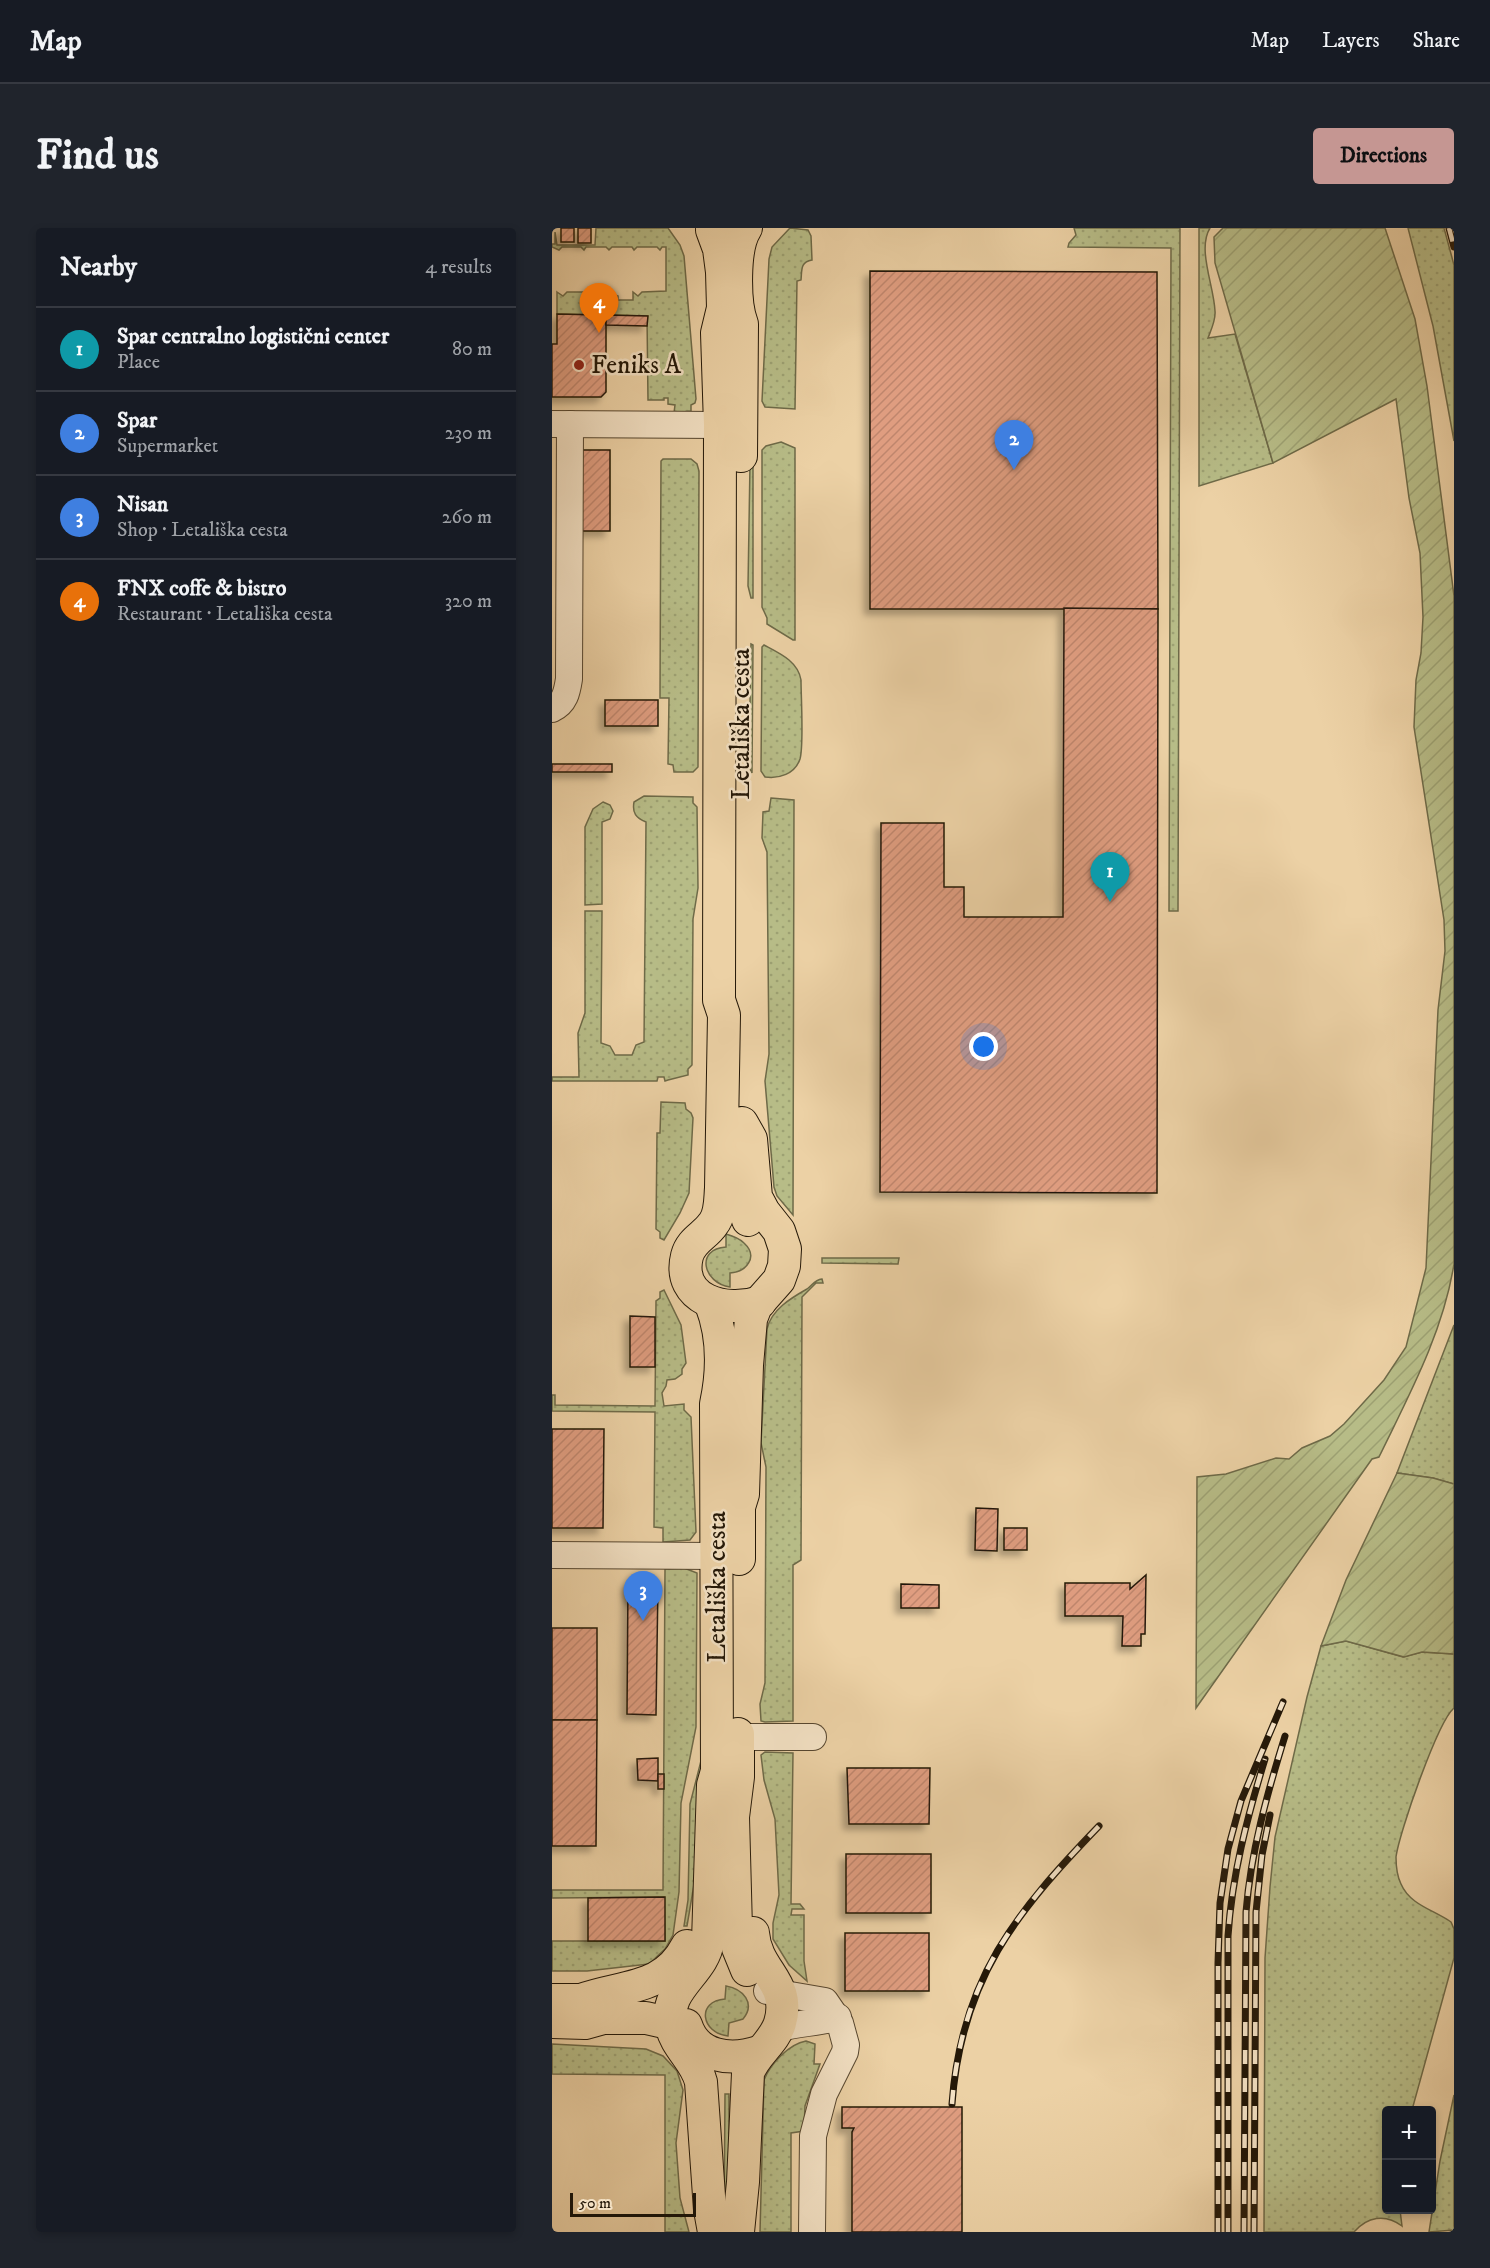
<!DOCTYPE html>
<html lang="en">
<head>
<meta charset="utf-8">
<style>
	:root { --surface:#171b24; --page:#20242c; --text:#f1f3f6; --muted:#9ea1a6; --line:#363941; --accent:#c59692 }
	body { margin:0; font-family:"IM FELL DW Pica",serif; background:var(--page); color:var(--text) }
	.controls { position:absolute; right:18px; bottom:18px; display:grid; overflow:hidden; border-radius:6px; box-shadow:0 3px 9px #0003 }
	.controls button { width:54px; height:54px; display:grid; place-items:center; padding:0; border:0; border-bottom:2px solid var(--line); background:var(--surface); color:var(--text); font:30px sans-serif }
	.scale { position:absolute; left:18px; bottom:15px; width:126px; box-sizing:border-box; padding-left:6px; border:3px solid #241808; border-top:0; font-size:16px; line-height:21px; white-space:nowrap; color:#241808; -webkit-text-stroke:4px #f3e1c4; paint-order:stroke }
	.you { position:absolute; left:432px; top:819px; width:21px; height:21px; margin:-15px; border:4px solid #fff; border-radius:50%; background:#1a73e8; box-shadow:0 0 0 9px #1a73e833 }
	.badge { display:grid; place-items:center; width:39px; height:39px; border-radius:50%; background:var(--accent); color:#fff; font-size:20px; font-weight:700 }
	.pin { position:absolute; translate:-50% -50px; filter:drop-shadow(0 2px 3px #0008) }
	.pin::after { content:''; position:absolute; top:32px; width:21px; height:18px; background:inherit; clip-path:polygon(0 0,100% 0,50% 100%) }
	.list { margin:0; padding:0; list-style:none }
	h2 { display:flex; justify-content:space-between; align-items:center; height:78px; margin:0; padding:0 24px; font-size:26px }
	h2 small { font-size:20px; font-weight:400; color:var(--muted) }
	.list li { display:grid; grid-template-columns:39px 1fr auto; gap:18px; align-items:center; box-sizing:border-box; height:84px; padding:0 24px; border-top:2px solid var(--line) }
	.list b { display:block; font-size:22px; white-space:nowrap }
	.list p { margin:0; font-size:20px; white-space:nowrap; color:var(--muted) }
	.list em { font-size:20px; font-style:normal; color:var(--muted) }
	.map { position:relative; flex:none; width:902px; height:2004px; overflow:hidden; border-radius:6px }
	header { display:flex; align-items:center; gap:36px; box-sizing:border-box; height:84px; padding:0 30px; background:var(--surface); border-bottom:2px solid var(--line) }
	header strong { font-size:28px }
	nav { display:flex; gap:33px; margin-inline-start:auto; font-size:21px }
	.intro { display:flex; align-items:center; justify-content:space-between; box-sizing:border-box; height:144px; padding:0 36px }
	h1 { margin:0; font-size:42px }
	.button { padding:15px 27px; border-radius:6px; background:var(--accent); color:#111; font-size:21px; font-weight:700 }
	main { display:flex; gap:36px; padding:0 36px }
	aside { flex:1; background:var(--surface); border-radius:6px; box-shadow:0 3px 9px #0003 }
	.map>svg:first-child { display:block }
	.grass { fill:url(#grass-dots); stroke:#6e6a48; stroke-width:1.5 }
	.garden { fill:url(#garden-furrows); stroke:#6e6a48; stroke-width:1.5 }
	.building { fill:url(#building-hatch); stroke:#241808; stroke-width:1.5; filter:url(#shadow) }
	.lines { fill:none; stroke-linecap:round; stroke-linejoin:round }
	.minor-casing { stroke:#56462f; stroke-width:28 }
	.major-casing { stroke:#241808; stroke-width:34 }
	.minor { stroke:#f3e1c4; stroke-width:26 }
	.major { stroke:#ecd1a5; stroke-width:32 }
	.rail-casing { stroke:#241808; stroke-width:7 }
	.rail { stroke:#f3e1c4; stroke-width:4.5; stroke-dasharray:14; stroke-linecap:butt }
	.poi-dot { fill:#8f2418; stroke:#f3e1c4; stroke-width:2 }
	.labels { text-anchor:middle; dominant-baseline:central; stroke-width:5; stroke-linejoin:round; paint-order:stroke }
	.poi-label { font-size:26px; fill:#241808; stroke:#f3e1c4; text-anchor:start }
	.street-label { font-size:26px; fill:#241808; stroke:#f3e1c4 }
</style>
</head>
<body>
<header>
<strong>Map</strong>
<nav><a>Map</a><a>Layers</a><a>Share</a></nav>
</header>
<div class="intro"><h1>Find us</h1><a class="button">Directions</a></div>
<main>
<aside>
<h2>Nearby<small>4 results</small></h2>
<ul class="list">
<li><span class="badge" style="background:#0f9aa8">1</span><div><b>Spar centralno logistični center</b><p>Place</p></div><em>80 m</em></li>
<li><span class="badge" style="background:#3f7fe0">2</span><div><b>Spar</b><p>Supermarket</p></div><em>230 m</em></li>
<li><span class="badge" style="background:#3f7fe0">3</span><div><b>Nisan</b><p>Shop · Letališka cesta</p></div><em>260 m</em></li>
<li><span class="badge" style="background:#e8710a">4</span><div><b>FNX coffe &amp; bistro</b><p>Restaurant · Letališka cesta</p></div><em>320 m</em></li>
</ul>
</aside>
<div class="map">
<svg width="902" height="2004" viewBox="0 0 902 2004">
	<defs>
		<pattern id="grass-dots" width="8" height="8" patternUnits="userSpaceOnUse" patternTransform="scale(1.5)"><rect width="8" height="8" fill="#b7bc87"/><path d="M2 2h.1M6 6h.1" fill="none" stroke="#9da173" stroke-width="1.8" stroke-linecap="round"/></pattern>
		<pattern id="garden-furrows" width="10" height="10" patternUnits="userSpaceOnUse" patternTransform="scale(1.5)"><rect width="10" height="10" fill="#b7bc87"/><path d="M-1 1l2-2M0 10L10 0M9 11l2-2" fill="none" stroke="#9da173"/></pattern>
		<pattern id="building-hatch" width="6" height="6" patternUnits="userSpaceOnUse" patternTransform="scale(1.5)"><rect width="6" height="6" fill="#df9d80"/><path d="M-1 1l2-2M0 6l6-6M5 7l2-2" fill="none" stroke="#bf866d"/></pattern>
		<filter id="shadow"><feDropShadow dx="-5.5" dy="5.5" stdDeviation="3" flood-color="#0004"/></filter>
	</defs>
	<rect width="100%" height="100%" fill="#ecd1a5"/>
	<filter id="stains"><feTurbulence type="fractalNoise" baseFrequency=".00333" numOctaves="4"/><feColorMatrix values="0 0 0 0 .2 0 0 0 0 .09 0 0 0 0 .02 0 0 0 .5 -.17"/></filter>
	<radialGradient id="worn" r=".72"><stop offset=".6" stop-color="#630" stop-opacity="0"/><stop offset="1" stop-color="#630" stop-opacity=".3"/></radialGradient>
	<g class="grass">
		<path d="M 44,0 L 116,0 L 128,17 L 132,28 L 144,171 L 143,175 L 139,177 L 139,183 L 122,185 L 123,177 L 116,176 L 116,170 L 112,170 L 112,172 L 96,172 L 95,88 L 54,87 L 55,64 L 66,68 L 66,72 L 81,72 L 81,64 L 86,68 L 90,64 L 114,63 L 114,19 L 110,19 L 108,22 L 105,19 L 85,19 L 82,22 L 80,19 L 60,19 L 57,22 L 54,19 L 34,19 L 32,22 L 29,19 L 10,19 L 7,22 L 0,19 L 0,16 L 3,16 L 3,4 L 5,17 L 43,17 Z"/>
		<path d="M 238,0 L 256,2 L 259,8 L 260,32 C 248,34 250,42 249,52 L 245,53 L 243,181 L 213,179 L 210,173 L 217,31 L 220,19 Z"/>
		<path d="M 522,0 L 628,0 L 626,683 L 617,683 L 619,20 L 516,19 L 517,15 L 524,7 Z"/>
		<path d="M 647,0 L 658,0 C 645,21 662,58 663,83 C 664,92 659,102 656,110 L 683,106 L 721,235 L 647,258 Z"/>
		<path d="M 856,0 L 892,0 L 902,37 L 902,213 L 881,98 Z"/>
		<path d="M 5,64 L 11,68 L 15,64 L 32,64 L 36,68 L 40,64 L 48,64 L 48,87 L 5,86 Z"/>
		<path d="M 229,214 L 243,220 L 243,412 L 241,412 L 215,396 L 215,390 L 210,379 L 210,222 L 214,218 Z"/>
		<path d="M 201,228 L 201,370 L 199,370 L 196,358 L 198,236 Z"/>
		<path d="M 111,231 L 139,231 L 145,236 L 147,243 L 146,539 L 141,544 L 122,544 L 121,537 L 116,536 L 117,470 L 108,470 L 109,233 Z"/>
		<path d="M 199,416 L 201,417 L 200,545 L 197,539 Z"/>
		<path d="M 212,417 C 227,425 246,433 249,452 C 249,469 252,517 248,531 C 243,546 227,551 213,549 L 209,543 L 210,419 Z"/>
		<path d="M 92,568 L 141,569 L 141,575 L 145,579 L 146,660 L 141,691 L 140,837 L 136,841 L 136,847 L 116,852 L 113,853 L 112,849 L 106,849 L 105,853 L 0,853 L 0,849 L 27,849 L 26,805 L 33,785 L 33,683 L 50,683 L 49,815 L 58,818 L 63,827 L 80,827 L 84,817 L 92,814 L 94,594 C 84,590 80,585 82,574 Z"/>
		<path d="M 219,570 L 242,572 L 241,987 L 225,968 L 222,959 L 213,853 L 217,826 L 215,624 L 210,610 L 211,584 L 217,583 Z"/>
		<path d="M 51,574 L 58,577 L 61,583 L 58,591 L 50,594 L 50,676 L 33,677 L 33,599 L 41,581 Z"/>
		<path d="M 109,874 L 133,875 L 134,881 L 139,885 L 141,890 L 137,965 L 128,985 L 112,1012 L 108,1010 L 108,1004 L 104,1001 L 105,905 L 108,905 Z"/>
		<path d="M 174,1006 C 181,1008 187,1010 192,1015 C 207,1029 194,1044 178,1045 L 178,1059 C 151,1055 143,1021 174,1019 Z"/>
		<path d="M 270,1030 L 347,1030 L 346,1036 L 270,1035 Z"/>
		<path d="M 270,1051 L 271,1055 L 264,1055 L 250,1069 L 249,1332 L 241,1337 L 241,1493 L 213,1494 L 209,1493 L 208,1476 L 213,1455 L 214,1239 L 209,1215 L 215,1101 C 219,1082 239,1070 255,1061 C 261,1057 262,1052 270,1051 Z"/>
		<path d="M 112,1062 L 129,1097 L 134,1135 L 130,1141 L 130,1146 L 123,1151 L 115,1152 L 114,1158 L 110,1165 L 112,1178 L 132,1176 L 132,1182 L 139,1189 L 144,1304 L 138,1312 L 111,1314 L 111,1300 L 102,1299 L 103,1184 L 0,1183 L 0,1167 L 3,1167 L 3,1177 L 103,1178 L 104,1073 L 108,1070 L 108,1064 Z"/>
		<path d="M 902,1097 L 902,1256 L 881,1250 L 845,1245 Z"/>
		<path d="M 132,1340 L 145,1345 L 144,1499 L 129,1575 L 127,1664 L 121,1707 L 113,1721 L 97,1736 L 35,1743 L 0,1743 L 0,1713 L 113,1713 L 112,1669 L 0,1670 L 0,1662 L 111,1662 L 113,1341 Z"/>
		<path d="M 155,1360 L 146,1633 L 135,1698 L 132,1698 L 136,1672 L 138,1576 L 150,1529 Z"/>
		<path d="M 794,1413 L 851,1429 L 870,1424 L 902,1426 L 902,1480 C 886,1493 847,1605 844,1629 C 844,1637 845,1648 849,1656 C 858,1677 882,1682 899,1694 L 902,1701 L 902,1730 L 860,1882 L 834,1882 L 834,1982 L 848,1982 L 850,1998 C 833,1985 815,1989 802,2004 L 712,2004 L 713,1730 L 718,1659 L 723,1609 L 755,1469 L 769,1418 Z"/>
		<path d="M 213,1524 L 241,1525 L 239,1676 L 248,1676 L 252,1681 L 240,1681 L 239,1687 L 252,1687 L 252,1733 L 255,1753 L 237,1737 L 221,1711 L 221,1695 L 227,1667 L 223,1591 L 212,1552 L 209,1527 Z"/>
		<path d="M 174,1758 C 191,1761 204,1775 191,1791 L 177,1795 L 176,1808 C 149,1805 144,1773 173,1771 Z"/>
		<path d="M 254,1813 L 263,1816 L 262,1836 L 268,1836 L 253,1878 L 252,1903 L 239,1905 L 239,2004 L 208,2004 L 212,1852 C 218,1836 237,1816 254,1813 Z"/>
		<path d="M 0,1816 L 94,1821 L 111,1828 L 125,1843 L 131,1862 L 124,1915 L 128,1970 L 137,2004 L 113,2004 L 113,1847 L 0,1846 Z"/>
		<path d="M 173,1866 L 177,1866 L 177,2004 L 172,2004 Z"/>
		<path d="M 902,1867 L 902,2002 L 877,2004 L 888,1933 Z"/>
	</g>
	<g class="garden">
		<path d="M 671,0 L 833,0 L 863,91 L 875,158 L 902,368 L 902,1036 C 891,1105 857,1167 827,1229 L 820,1231 L 644,1480 L 645,1249 L 674,1246 L 724,1230 L 737,1231 L 750,1220 L 778,1208 L 792,1196 L 832,1152 L 854,1119 L 874,1040 L 886,782 L 893,723 L 892,692 L 862,499 L 864,452 L 869,425 L 871,389 L 868,325 L 857,270 L 844,171 L 721,235 L 663,35 L 662,9 Z"/>
		<path d="M 845,1245 L 881,1250 L 902,1256 L 902,1426 L 870,1424 L 852,1429 L 794,1413 L 769,1418 L 794,1352 Z"/>
	</g>
	<g class="building">
		<rect x="9" y="0" width="13" height="14"/>
		<rect x="26" y="0" width="13" height="15"/>
		<path d="M 318,43 L 605,44 L 606,381 L 318,381 Z"/>
		<path d="M 5,86 L 48,87 L 54,91 L 54,164 L 49,169 L 0,169 L 0,116 L 5,116 Z"/>
		<path d="M 54,87 L 96,88 L 95,98 L 54,97 Z"/>
		<rect x="30" y="222" width="28" height="81"/>
		<path d="M 512,380 L 606,381 L 605,965 L 328,964 L 329,595 L 392,595 L 392,659 L 412,659 L 412,689 L 511,689 Z"/>
		<rect x="53" y="472" width="53" height="26"/>
		<rect x="0" y="536" width="60" height="8"/>
		<path d="M 78,1088 L 103,1089 L 103,1139 L 78,1139 Z"/>
		<path d="M 0,1201 L 52,1201 L 51,1300 L 0,1300 Z"/>
		<path d="M 424,1280 L 446,1281 L 445,1323 L 423,1322 Z"/>
		<rect x="452" y="1300" width="23" height="22"/>
		<path d="M 594,1347 L 593,1406 L 589,1406 L 589,1418 L 570,1418 L 571,1388 L 513,1388 L 513,1355 L 578,1355 L 578,1361 Z"/>
		<path d="M 76,1355 L 106,1355 L 104,1487 L 75,1486 Z"/>
		<path d="M 349,1356 L 387,1357 L 387,1380 L 349,1380 Z"/>
		<rect x="0" y="1400" width="45" height="92"/>
		<path d="M 0,1492 L 45,1492 L 44,1618 L 0,1618 Z"/>
		<path d="M 106,1530 L 106,1553 L 86,1552 L 85,1531 Z"/>
		<path d="M 295,1540 L 378,1540 L 377,1596 L 297,1596 Z"/>
		<rect x="106" y="1546" width="6" height="15"/>
		<rect x="294" y="1626" width="85" height="59"/>
		<path d="M 113,1669 L 113,1713 L 36,1713 L 36,1670 Z"/>
		<rect x="293" y="1705" width="84" height="58"/>
		<path d="M 290,1879 L 410,1879 L 410,2004 L 300,2004 L 300,1904 L 302,1900 L 290,1900 Z"/>
	</g>
	<g class="lines">
		<defs>
			<g id="minor">
				<path d="M 0,196 L 168,197"/>
				<path d="M 0,481 C 13,475 15,464 17,451 L 18,196"/>
				<path d="M 0,1327 L 165,1328"/>
				<path d="M 186,1509 L 261,1509"/>
				<path d="M 215,1763 L 273,1773 L 288,1795 L 294,1817 L 293,1824 L 272,1866 L 261,1908 L 260,2004"/>
				<path d="M 226,1801 C 245,1794 266,1796 286,1789"/>
			</g>
			<g id="major">
				<path d="M 160,2 L 167,21 L 170,44 L 171,80 L 165,105 L 168,197 L 167,772 L 172,787 L 169,960 C 168,972 169,986 161,996 C 153,1008 139,1012 135,1028 C 124,1072 174,1086 208,1074"/>
				<path d="M 189,228 L 190,96 C 182,75 181,20 194,0"/>
				<path d="M 185,934 L 187,960 L 196,992"/>
				<path d="M 159,1076 C 171,1107 171,1143 164,1176 L 165,1543 L 161,1557 L 156,1713 C 152,1745 112,1760 119,1796 C 123,1819 144,1832 149,1854 L 158,1982 L 162,2004"/>
				<path d="M 187,1331 L 187,1279 L 191,1266 L 195,1137 L 199,1091 L 204,1078 L 227,1052 L 232,1038 L 233,1021 L 227,1003 L 212,984 L 204,969 L 199,911 L 190,895"/>
				<path d="M 186,1506 L 186,1549 L 181,1589 L 184,1701 L 186,1720 L 195,1742"/>
				<path d="M 0,1772 L 29,1772 L 48,1776"/>
				<path d="M 29,1772 C 70,1757 112,1763 135,1718"/>
				<path d="M 0,1794 L 33,1795 L 51,1790 L 94,1790 L 125,1797 L 135,1803"/>
				<path d="M 134,1797 C 144,1830 179,1833 207,1824"/>
				<path d="M 186,2004 L 191,1954 L 196,1845 C 203,1825 222,1815 228,1795 C 240,1754 204,1744 201,1705"/>
			</g>
		</defs>
		<use href="#minor" class="minor-casing"/>
		<use href="#major" class="major-casing"/>
		<use href="#minor" class="minor"/>
		<use href="#major" class="major"/>
		<defs>
			<g id="rail">
				<path d="M 897,0 L 902,19"/>
				<path d="M 400,1876 C 409,1751 464,1684 547,1598"/>
				<path d="M 666,2004 L 666,1735 L 668,1675 L 676,1621 L 689,1573 L 731,1474"/>
				<path d="M 676,2004 L 676,1708 C 680,1647 695,1590 713,1531"/>
				<path d="M 692,2004 L 694,1684 C 699,1623 715,1566 733,1508"/>
				<path d="M 702,2004 L 704,1684 L 710,1627 L 718,1587"/>
			</g>
		</defs>
		<use href="#rail" class="rail-casing"/>
		<use href="#rail" class="rail"/>
	</g>
	<circle class="poi-dot" cx="27" cy="137" r="6"/>
	<g class="labels">
		<g class="poi-label">
			<text x="39" y="137">Feniks A</text>
		</g>
		<g class="street-label">
			<text transform="translate(189 496) rotate(-90)">Letališka cesta</text>
			<text transform="translate(165 1359) rotate(-90)">Letališka cesta</text>
		</g>
	</g>
	<rect width="100%" height="100%" filter="url(#stains)"/>
	<rect width="100%" height="100%" fill="url(#worn)"/>
</svg>
<div class="controls">
<button>+</button>
<button>−</button>
</div>
<div class="scale">50 m</div>
<div class="you"></div>
<div class="pin badge" style="left:558px;top:674px;background:#0f9aa8">1</div>
<div class="pin badge" style="left:462px;top:242px;background:#3f7fe0">2</div>
<div class="pin badge" style="left:91px;top:1393px;background:#3f7fe0">3</div>
<div class="pin badge" style="left:47px;top:105px;background:#e8710a">4</div>
</div>
</main>
</body>
</html>
